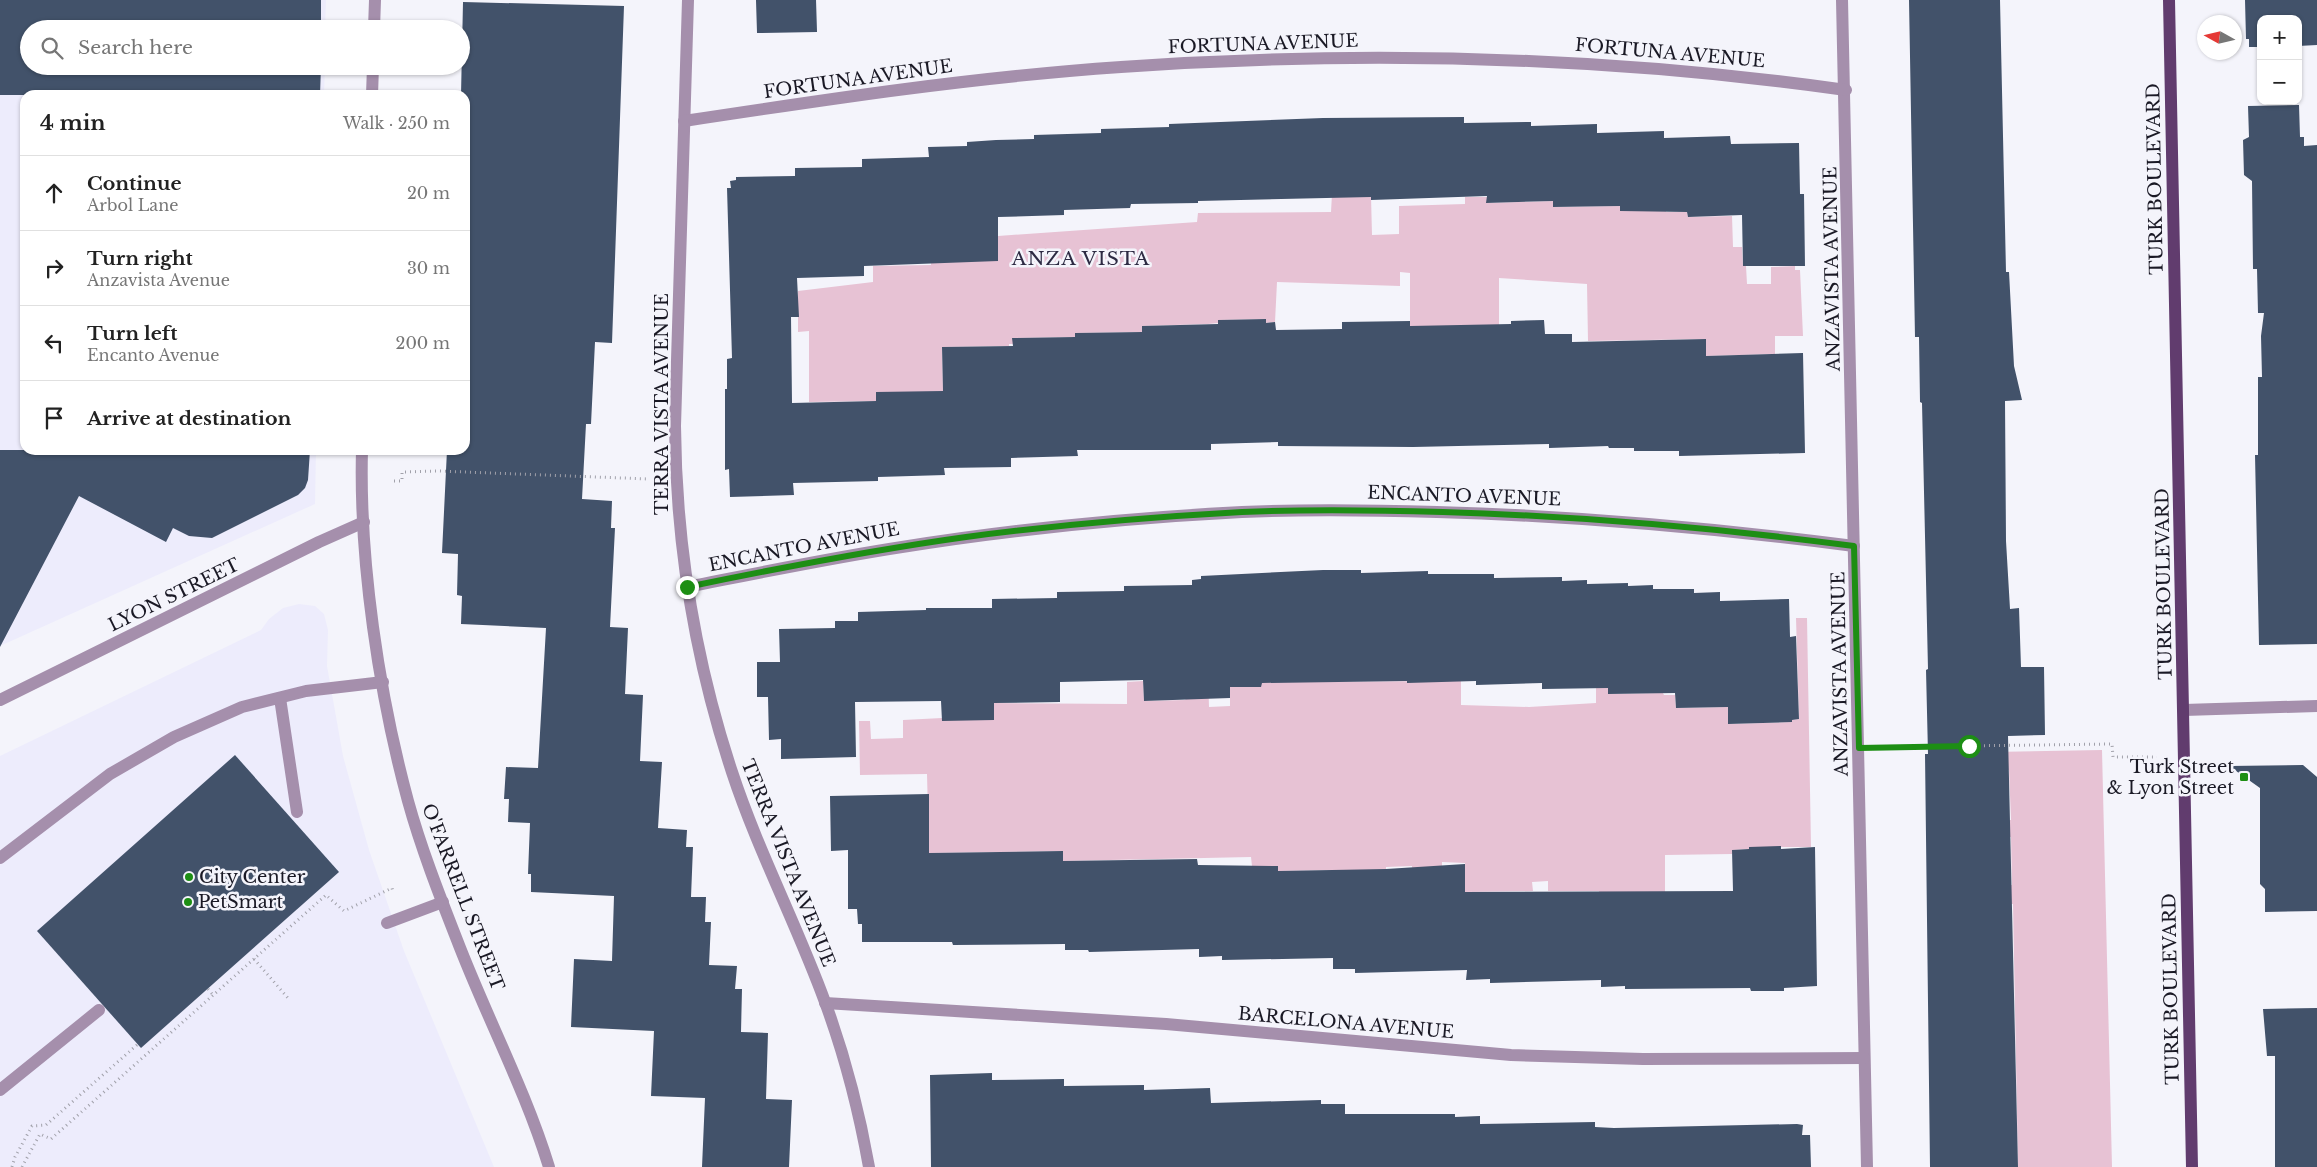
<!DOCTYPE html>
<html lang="en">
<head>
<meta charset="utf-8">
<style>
	:root { --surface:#fff; --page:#f2f2f2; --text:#222; --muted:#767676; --line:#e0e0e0 }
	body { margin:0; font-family:"Libre Baskerville",serif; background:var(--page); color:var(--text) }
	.controls { position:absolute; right:15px; top:15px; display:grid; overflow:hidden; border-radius:10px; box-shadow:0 1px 4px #0004 }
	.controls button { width:45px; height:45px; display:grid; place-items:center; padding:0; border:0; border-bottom:1px solid var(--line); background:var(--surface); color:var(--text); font:25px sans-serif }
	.compass { position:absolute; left:2197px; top:15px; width:45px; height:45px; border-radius:50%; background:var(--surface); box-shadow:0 1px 4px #0004; rotate:278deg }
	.stop { position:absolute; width:15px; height:15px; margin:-11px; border:4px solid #1d8e14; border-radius:50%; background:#fff }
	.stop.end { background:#1d8e14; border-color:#fff; box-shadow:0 1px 5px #0008 }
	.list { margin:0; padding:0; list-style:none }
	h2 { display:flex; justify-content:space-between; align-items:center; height:65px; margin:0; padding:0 20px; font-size:21px }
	h2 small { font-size:16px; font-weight:400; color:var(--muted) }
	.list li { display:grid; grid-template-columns:32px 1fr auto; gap:15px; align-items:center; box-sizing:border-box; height:75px; padding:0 20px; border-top:1px solid var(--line) }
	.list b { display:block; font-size:19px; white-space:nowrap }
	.list p { margin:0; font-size:16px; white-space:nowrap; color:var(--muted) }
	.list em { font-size:16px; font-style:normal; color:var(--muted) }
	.icon { flex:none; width:28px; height:28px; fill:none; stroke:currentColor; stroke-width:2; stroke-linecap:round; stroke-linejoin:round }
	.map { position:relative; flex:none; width:2317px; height:1167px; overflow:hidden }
	.search { position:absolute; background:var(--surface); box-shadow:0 1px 4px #0004; left:20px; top:20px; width:450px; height:55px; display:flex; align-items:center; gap:12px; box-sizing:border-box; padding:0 18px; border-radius:28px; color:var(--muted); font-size:19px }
	.panel { position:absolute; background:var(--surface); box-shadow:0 1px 4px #0004; left:20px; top:90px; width:450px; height:365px; border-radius:15px }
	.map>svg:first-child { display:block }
	.built { fill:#edecfc }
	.green { fill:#e7c2d4 }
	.building { fill:#42526a }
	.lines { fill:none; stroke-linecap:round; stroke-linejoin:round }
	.path { stroke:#a1a1aa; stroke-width:3; stroke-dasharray:1 4; stroke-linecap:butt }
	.minor { stroke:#a58fac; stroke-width:12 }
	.major { stroke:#613c6e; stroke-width:12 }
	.route { stroke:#1d8e14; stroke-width:6 }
	.poi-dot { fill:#1d8e14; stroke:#f4f4fb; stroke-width:2 }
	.labels { text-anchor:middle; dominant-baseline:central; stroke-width:5; stroke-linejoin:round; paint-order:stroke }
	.street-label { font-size:18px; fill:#1a1925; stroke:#f4f4fb }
	.poi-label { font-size:18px; fill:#1a1925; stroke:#f4f4fb; text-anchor:start }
	.neighbourhood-label { font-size:19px; letter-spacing:1px; fill:#2d2a43; stroke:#f4f4fb }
</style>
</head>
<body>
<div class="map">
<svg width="2317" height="1167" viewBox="0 0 2317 1167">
	<rect width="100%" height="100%" fill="#f4f4fb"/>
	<g class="built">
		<path d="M 0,0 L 326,0 L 325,29 L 29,29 L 29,66 L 325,66 L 324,95 L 25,95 L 25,450 L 316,450 L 315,504 L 0,646 Z"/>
		<path d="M 299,604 L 315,606 L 324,614 L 328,630 L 327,666 L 343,756 L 369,850 L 404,951 L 494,1167 L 0,1167 L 0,756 L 261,630 L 269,619 L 283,608 Z"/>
	</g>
	<g class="green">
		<path d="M 1332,194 L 1371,196 L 1372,235 L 1399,234 L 1399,206 L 1465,204 L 1465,197 L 1487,197 L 1487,203 L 1553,201 L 1554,207 L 1620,206 L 1666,210 L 1666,212 L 1687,212 L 1688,217 L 1732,216 L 1733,247 L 1742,247 L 1743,266 L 1746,266 L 1747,284 L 1771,284 L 1771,267 L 1795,266 L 1795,270 L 1800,270 L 1803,336 L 1775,336 L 1775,354 L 1706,356 L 1706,339 L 1588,341 L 1587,284 L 1499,278 L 1499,325 L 1410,330 L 1410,273 L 1400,272 L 1400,286 L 1277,282 L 1275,322 L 1266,323 L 1266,319 L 1218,320 L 1218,323 L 1208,324 L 1142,326 L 1142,332 L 1075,333 L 1075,337 L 1013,338 L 1013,344 L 1009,344 L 1009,346 L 942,347 L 943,391 L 876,401 L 809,402 L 809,331 L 798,332 L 798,291 L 873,282 L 873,266 L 931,265 L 930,222 L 998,261 L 998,236 L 1197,222 L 1198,213 L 1331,212 Z"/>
		<path d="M 1796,618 L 1807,618 L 1811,847 L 1749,847 L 1749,849 L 1733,850 L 1732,854 L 1665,855 L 1665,893 L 1600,899 L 1599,891 L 1548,891 L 1548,881 L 1532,882 L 1533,891 L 1465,892 L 1465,863 L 1442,862 L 1442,883 L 1412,884 L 1412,866 L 1386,867 L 1386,884 L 1332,870 L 1278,871 L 1277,866 L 1252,866 L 1251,857 L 1063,861 L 1063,851 L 929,853 L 927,774 L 860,775 L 859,721 L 870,721 L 871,739 L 903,738 L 903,720 L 942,718 L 994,720 L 994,703 L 1127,704 L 1127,682 L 1143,681 L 1144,701 L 1185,700 L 1208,674 L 1209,707 L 1230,706 L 1230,687 L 1262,682 L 1461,681 L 1461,705 L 1529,707 L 1596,703 L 1596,688 L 1608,687 L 1608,694 L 1663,693 L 1664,695 L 1675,695 L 1676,708 L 1728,707 L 1729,724 L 1792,722 L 1792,720 L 1799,719 Z"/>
		<path d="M 2102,750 L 2112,1167 L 2018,1167 L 2013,904 L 1996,904 L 1995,886 L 2012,885 L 2011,837 L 1996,837 L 1996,820 L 2011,820 L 2009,770 L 1993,770 L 1992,752 Z"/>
	</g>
	<g class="building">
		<path d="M 0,0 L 321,0 L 321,29 L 29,29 L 29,66 L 321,66 L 320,95 L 0,95 Z"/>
		<path d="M 756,0 L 816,0 L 817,32 L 757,33 Z"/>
		<path d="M 1909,0 L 2000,0 L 2006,272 L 2009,272 L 2014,366 L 2022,400 L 2005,401 L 2006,541 L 2010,609 L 2019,608 L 2021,667 L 2044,667 L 2045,735 L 2008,736 L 2018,1167 L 1930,1167 L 1925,754 L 1928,754 L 1926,670 L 1928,669 L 1922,403 L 1920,402 L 1919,337 L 1915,337 Z"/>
		<path d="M 2245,0 L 2317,0 L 2317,45 L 2298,46 L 2298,19 L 2261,19 L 2261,47 L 2249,47 L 2249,39 L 2246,39 Z"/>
		<path d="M 463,2 L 624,6 L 612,343 L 595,342 L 591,424 L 586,424 L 582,499 L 612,501 L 611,528 L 615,528 L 610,627 L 628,628 L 625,694 L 643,695 L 640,761 L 662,762 L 658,828 L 687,830 L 686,847 L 693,847 L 691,897 L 706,897 L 705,922 L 711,922 L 709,965 L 737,966 L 735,989 L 742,989 L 741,1032 L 768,1033 L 766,1099 L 792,1100 L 789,1167 L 702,1167 L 705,1098 L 651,1096 L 654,1031 L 571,1027 L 574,959 L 612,961 L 614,896 L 531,892 L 531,874 L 528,874 L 530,823 L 508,822 L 509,799 L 504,799 L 506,767 L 538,768 L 546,628 L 461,624 L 462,596 L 457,595 L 458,554 L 442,553 L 447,450 L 465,450 L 465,95 L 461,95 Z"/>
		<path d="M 2299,105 L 2300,137 L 2304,137 L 2304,146 L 2317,145 L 2317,644 L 2259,645 L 2255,455 L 2258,455 L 2258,377 L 2262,377 L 2261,336 L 2264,313 L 2258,313 L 2257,269 L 2253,269 L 2252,181 L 2244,175 L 2243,140 L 2249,137 L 2248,106 Z"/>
		<path d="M 1464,117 L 1464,123 L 1531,122 L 1531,126 L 1597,124 L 1597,133 L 1664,131 L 1664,138 L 1730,136 L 1731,144 L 1799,143 L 1800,194 L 1804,194 L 1805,266 L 1743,266 L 1742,215 L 1688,217 L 1687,212 L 1620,211 L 1620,206 L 1553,207 L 1553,201 L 1486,203 L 1487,196 L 1371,200 L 1371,197 L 1198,201 L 1198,203 L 1131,204 L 1130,208 L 1064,210 L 1064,215 L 998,217 L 998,261 L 864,266 L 864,276 L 797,278 L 799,317 L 791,317 L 792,403 L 876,401 L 876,392 L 943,391 L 942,347 L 1013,346 L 1012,338 L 1075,337 L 1075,333 L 1142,332 L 1142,326 L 1218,324 L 1218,320 L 1266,319 L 1266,323 L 1275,322 L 1276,330 L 1342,329 L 1342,322 L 1410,321 L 1410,326 L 1511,324 L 1511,321 L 1544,320 L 1545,334 L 1572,334 L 1572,342 L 1706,339 L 1706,356 L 1803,353 L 1805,453 L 1679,456 L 1679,451 L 1634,451 L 1634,448 L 1609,448 L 1608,446 L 1549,448 L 1549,444 L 1413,447 L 1278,446 L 1278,442 L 1211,444 L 1211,450 L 1077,450 L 1078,456 L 1011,458 L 1011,467 L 944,468 L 945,475 L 878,477 L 878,481 L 793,483 L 794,495 L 730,497 L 729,469 L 725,470 L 725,389 L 727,389 L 727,359 L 732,358 L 727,188 L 731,188 L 730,181 L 736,180 L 736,177 L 795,176 L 795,168 L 862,167 L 862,159 L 929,157 L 928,147 L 967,146 L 967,142 L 996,140 L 1034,139 L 1034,135 L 1101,133 L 1101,129 L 1169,127 L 1169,124 L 1323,118 Z"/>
		<path d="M 0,450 L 310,450 L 308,480 L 305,488 L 298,495 L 212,538 L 189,536 L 173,528 L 166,542 L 79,496 L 0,647 Z"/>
		<path d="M 1323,570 L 1361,570 L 1361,573 L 1428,571 L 1428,574 L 1494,574 L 1494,578 L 1562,577 L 1562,581 L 1587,580 L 1587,584 L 1628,583 L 1628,586 L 1653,585 L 1653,589 L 1694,589 L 1694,593 L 1720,592 L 1720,601 L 1789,599 L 1790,637 L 1796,636 L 1799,719 L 1792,720 L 1792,722 L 1728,724 L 1728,707 L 1676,708 L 1675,693 L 1608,694 L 1608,688 L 1542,689 L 1542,683 L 1476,685 L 1476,681 L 1407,683 L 1407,681 L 1262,683 L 1261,687 L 1230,687 L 1230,698 L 1144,701 L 1143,680 L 1060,682 L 1060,702 L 994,703 L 994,720 L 942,721 L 941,701 L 855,702 L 856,757 L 781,759 L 781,739 L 769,740 L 768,697 L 757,697 L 757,662 L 780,662 L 779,629 L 835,628 L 835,621 L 858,621 L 858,612 L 926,610 L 926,608 L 992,608 L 992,599 L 1057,598 L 1057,592 L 1124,591 L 1124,586 L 1192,585 L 1192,580 L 1201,579 L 1201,576 Z"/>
		<path d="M 235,755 L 339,872 L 141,1048 L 37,931 Z"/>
		<path d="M 2303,765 L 2317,777 L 2317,911 L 2265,912 L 2265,889 L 2260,884 L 2260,788 L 2229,766 Z"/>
		<path d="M 929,794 L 929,853 L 1063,851 L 1063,861 L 1197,859 L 1198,865 L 1278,866 L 1278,871 L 1386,869 L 1465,864 L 1465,892 L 1733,891 L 1732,850 L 1749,849 L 1749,847 L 1781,846 L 1781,849 L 1815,847 L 1817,986 L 1784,988 L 1784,991 L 1751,991 L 1750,988 L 1625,989 L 1625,986 L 1601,987 L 1601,980 L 1490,983 L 1490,979 L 1466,980 L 1467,970 L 1355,973 L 1355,969 L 1333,969 L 1333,958 L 1222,960 L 1222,956 L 1199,957 L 1199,949 L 1089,952 L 1088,950 L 1065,950 L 1065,944 L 953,945 L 952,942 L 862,942 L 862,924 L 858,924 L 857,909 L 848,909 L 848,850 L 831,851 L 830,796 Z"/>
		<path d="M 2317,1008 L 2317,1167 L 2275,1167 L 2275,1056 L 2267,1056 L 2263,1009 Z"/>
		<path d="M 992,1073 L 992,1080 L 1064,1079 L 1064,1086 L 1144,1085 L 1144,1090 L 1210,1088 L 1211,1103 L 1321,1100 L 1321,1104 L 1345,1104 L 1345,1114 L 1455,1114 L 1455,1117 L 1480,1116 L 1480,1124 L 1595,1122 L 1595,1127 L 1614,1128 L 1797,1124 L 1803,1125 L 1802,1135 L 1810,1135 L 1811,1167 L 931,1167 L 930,1075 Z"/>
	</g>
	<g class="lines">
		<g class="path">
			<path d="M 394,481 L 402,481 L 402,472 L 438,471 L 649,479"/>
			<path d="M 1884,747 L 2112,744 L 2113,757 L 2157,757"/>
			<path d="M 254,959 L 288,998"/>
			<path d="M 208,989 L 213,995"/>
			<path d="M 12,1167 L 15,1157 L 32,1126 L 46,1125 L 138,1044"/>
			<path d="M 22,1167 L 40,1134 L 51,1139 L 326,895 L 344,911 L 392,888 L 393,892"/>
		</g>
		<g class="minor">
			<path d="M 688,0 L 675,426 C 676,545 695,660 732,772 C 758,851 797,925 825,1002 C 845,1056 859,1111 869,1167"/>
			<path d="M 1842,0 L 1867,1167"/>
			<path d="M 374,29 L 375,0"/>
			<path d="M 372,95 L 373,66"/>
			<path d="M 684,121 C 829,99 974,77 1121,67 C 1363,50 1605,56 1846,90"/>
			<path d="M 362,450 C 359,561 379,694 408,801 C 421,848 439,894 457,940 C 486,1016 525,1089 549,1167"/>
			<path d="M 687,587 C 758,573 830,558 902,547 C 1014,529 1128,518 1242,512 C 1307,509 1372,510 1437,512 C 1577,516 1715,528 1854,546"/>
			<path d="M 280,698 L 297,812"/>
			<path d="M 0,700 L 319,542 L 364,522"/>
			<path d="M 2184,710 L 2317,706"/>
			<path d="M 0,858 L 110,774 L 174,737 L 242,707 L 306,691 L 383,682"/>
			<path d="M 387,923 L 443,902"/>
			<path d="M 825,1003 L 1166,1024 L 1511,1055 L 1643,1059 L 1864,1058"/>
			<path d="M 0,1090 L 99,1010"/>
		</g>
		<path class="major" d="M 2169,0 L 2192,1167"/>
	</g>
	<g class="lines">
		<path class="route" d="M 687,587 C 779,568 872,550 966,537 C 1057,525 1150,517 1242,512 C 1309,509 1376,510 1443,512 C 1581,516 1717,528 1854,546 L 1859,748 L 1969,746"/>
	</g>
	<g class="poi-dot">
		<rect x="2239" y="772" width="10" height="10" rx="2.5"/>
		<circle cx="189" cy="877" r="5"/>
		<circle cx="188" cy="902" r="5"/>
	</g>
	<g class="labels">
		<g class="street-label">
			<text transform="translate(1263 44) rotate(-2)">FORTUNA AVENUE</text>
			<text transform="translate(1670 53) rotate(5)">FORTUNA AVENUE</text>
			<text transform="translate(858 79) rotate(-8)">FORTUNA AVENUE</text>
			<text transform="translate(2155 179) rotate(-91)">TURK BOULEVARD</text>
			<text transform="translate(1832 269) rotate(-91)">ANZAVISTA AVENUE</text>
			<text transform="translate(662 404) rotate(-90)">TERRA VISTA AVENUE</text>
			<text transform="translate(1464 496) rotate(2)">ENCANTO AVENUE</text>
			<text transform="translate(804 547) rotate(-11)">ENCANTO AVENUE</text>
			<text transform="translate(2164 584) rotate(-91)">TURK BOULEVARD</text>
			<text transform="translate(174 595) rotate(-26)">LYON STREET</text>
			<text transform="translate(1840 674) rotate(-91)">ANZAVISTA AVENUE</text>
			<text transform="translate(788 863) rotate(68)">TERRA VISTA AVENUE</text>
			<text transform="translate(463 897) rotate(69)">O'FARRELL STREET</text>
			<text transform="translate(2171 989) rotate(-91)">TURK BOULEVARD</text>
			<text transform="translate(1346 1023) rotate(5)">BARCELONA AVENUE</text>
		</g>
		<g class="poi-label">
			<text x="2234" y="767" text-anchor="end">Turk Street<tspan x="2234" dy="21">&amp; Lyon Street</tspan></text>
			<text x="199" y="877">City Center</text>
			<text x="198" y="902">PetSmart</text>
		</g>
		<g class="neighbourhood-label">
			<text x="1081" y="258">ANZA VISTA</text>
		</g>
	</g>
</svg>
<div class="controls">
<button>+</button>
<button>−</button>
</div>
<svg class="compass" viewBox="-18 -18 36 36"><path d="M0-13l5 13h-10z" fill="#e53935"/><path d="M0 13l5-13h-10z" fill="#767676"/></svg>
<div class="stop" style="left:1969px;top:746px"></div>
<div class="stop end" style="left:687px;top:587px"></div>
<div class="search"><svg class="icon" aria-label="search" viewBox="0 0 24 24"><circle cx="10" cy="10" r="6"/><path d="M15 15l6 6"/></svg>Search here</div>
<section class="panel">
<h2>4 min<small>Walk · 250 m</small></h2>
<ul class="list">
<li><svg class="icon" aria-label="ahead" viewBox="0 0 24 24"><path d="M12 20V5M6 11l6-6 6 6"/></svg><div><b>Continue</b><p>Arbol Lane</p></div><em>20 m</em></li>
<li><svg class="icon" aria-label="right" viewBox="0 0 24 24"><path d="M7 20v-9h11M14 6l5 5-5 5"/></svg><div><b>Turn right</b><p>Anzavista Avenue</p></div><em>30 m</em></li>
<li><svg class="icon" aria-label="left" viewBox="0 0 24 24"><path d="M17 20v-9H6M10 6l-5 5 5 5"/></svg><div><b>Turn left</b><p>Encanto Avenue</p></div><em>200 m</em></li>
<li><svg class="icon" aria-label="arrive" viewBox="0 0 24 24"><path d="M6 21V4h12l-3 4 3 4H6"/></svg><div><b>Arrive at destination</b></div></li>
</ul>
</section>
</div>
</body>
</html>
